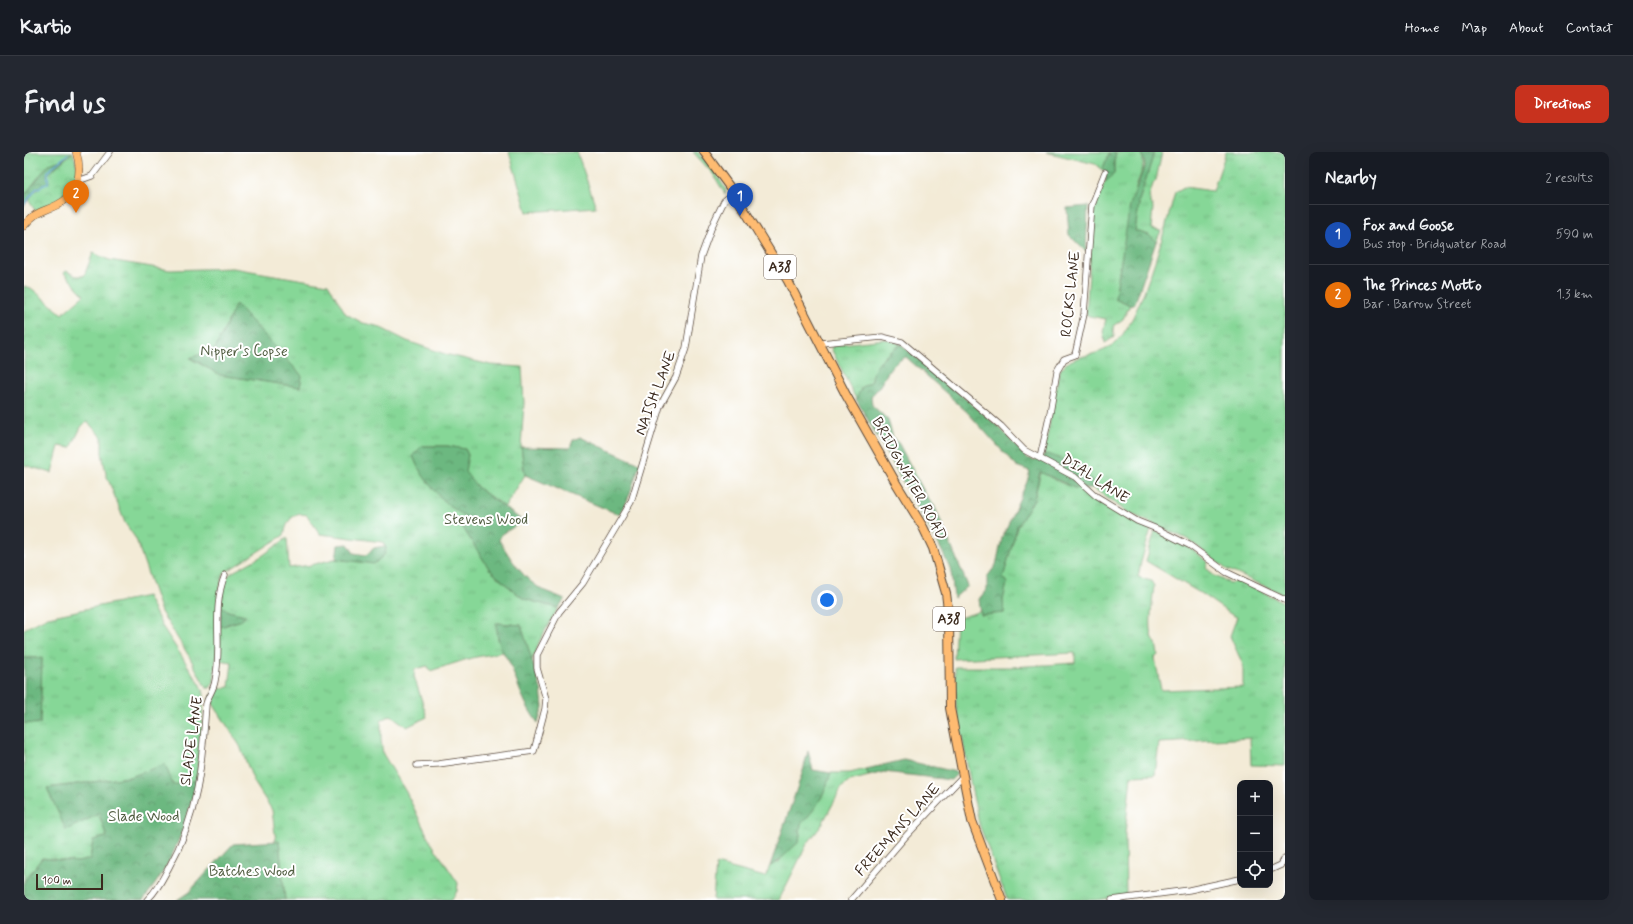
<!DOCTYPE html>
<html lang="en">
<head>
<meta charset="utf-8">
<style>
	:root { --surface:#171b24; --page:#242831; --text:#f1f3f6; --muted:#9ea1a6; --line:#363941; --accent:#c8321e }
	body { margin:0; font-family:Mynerve,sans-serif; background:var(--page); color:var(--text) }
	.controls { position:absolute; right:12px; bottom:12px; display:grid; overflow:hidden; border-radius:8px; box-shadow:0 4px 16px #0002 }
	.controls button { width:36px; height:36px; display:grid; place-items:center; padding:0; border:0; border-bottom:1px solid var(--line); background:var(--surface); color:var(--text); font:20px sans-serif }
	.scale { position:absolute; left:12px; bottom:10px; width:67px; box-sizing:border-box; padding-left:4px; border:2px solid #3b2a1e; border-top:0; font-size:11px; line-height:14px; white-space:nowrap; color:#3b2a1e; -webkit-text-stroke:3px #fff; paint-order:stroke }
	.you { position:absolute; left:803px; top:448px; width:14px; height:14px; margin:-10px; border:3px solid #fff; border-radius:50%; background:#1a73e8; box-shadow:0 0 0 6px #1a73e833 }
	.badge { display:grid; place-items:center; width:26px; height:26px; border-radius:50%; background:var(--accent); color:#fff; font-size:13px; font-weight:700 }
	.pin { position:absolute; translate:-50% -33px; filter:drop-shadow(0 1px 2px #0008) }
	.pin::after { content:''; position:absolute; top:21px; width:14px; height:12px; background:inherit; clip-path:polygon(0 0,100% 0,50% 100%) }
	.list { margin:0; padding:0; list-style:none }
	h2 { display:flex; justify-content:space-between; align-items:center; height:52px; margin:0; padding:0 16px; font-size:17px }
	h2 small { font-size:13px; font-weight:400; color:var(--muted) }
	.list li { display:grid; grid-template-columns:26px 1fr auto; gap:12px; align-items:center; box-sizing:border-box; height:60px; padding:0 16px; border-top:1px solid var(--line) }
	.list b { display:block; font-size:15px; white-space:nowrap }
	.list p { margin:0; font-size:13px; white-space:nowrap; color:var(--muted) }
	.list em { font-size:13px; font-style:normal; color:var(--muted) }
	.icon { flex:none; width:22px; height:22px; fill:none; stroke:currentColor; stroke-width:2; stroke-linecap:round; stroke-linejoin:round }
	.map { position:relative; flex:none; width:1261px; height:748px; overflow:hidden; border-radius:8px }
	header { display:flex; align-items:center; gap:24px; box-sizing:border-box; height:56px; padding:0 20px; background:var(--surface); border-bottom:1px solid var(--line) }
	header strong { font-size:19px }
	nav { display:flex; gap:22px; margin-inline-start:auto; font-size:14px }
	.intro { display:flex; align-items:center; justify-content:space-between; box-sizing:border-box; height:96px; padding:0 24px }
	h1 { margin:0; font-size:28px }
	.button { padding:10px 18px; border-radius:8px; background:var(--accent); color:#fff; font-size:14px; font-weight:700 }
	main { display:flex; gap:24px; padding:0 24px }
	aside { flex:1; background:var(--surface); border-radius:8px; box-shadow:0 4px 16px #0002 }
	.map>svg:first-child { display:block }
	.grass { fill:url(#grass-tufts); stroke:#60805a; fill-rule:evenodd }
	.forest { fill:url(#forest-crowns); stroke:#54714f }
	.park { fill:url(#park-crowns); stroke:#60805a }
	.pitch { fill:#86d797; stroke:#60805a }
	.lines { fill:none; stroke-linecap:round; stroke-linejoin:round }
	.stream { stroke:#61a6d7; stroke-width:1.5 }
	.minor-casing { stroke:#57473a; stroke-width:7 }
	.major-casing { stroke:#57473a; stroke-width:8 }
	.highway-casing { stroke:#57473a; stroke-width:10 }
	.minor { stroke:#fff; stroke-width:5.5 }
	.major { stroke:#febb71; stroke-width:7 }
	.highway { stroke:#febb71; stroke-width:8 }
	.labels { text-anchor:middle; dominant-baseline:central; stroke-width:4; stroke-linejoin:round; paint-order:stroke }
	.shield { fill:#fff; stroke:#766a62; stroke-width:1 }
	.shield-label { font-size:14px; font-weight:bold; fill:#3b2a1e }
	.street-label { font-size:15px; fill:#3b2a1e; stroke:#fff }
	.park-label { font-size:15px; fill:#525e42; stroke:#fff }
</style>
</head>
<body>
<header>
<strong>Kartio</strong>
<nav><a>Home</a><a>Map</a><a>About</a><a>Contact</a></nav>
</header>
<div class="intro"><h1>Find us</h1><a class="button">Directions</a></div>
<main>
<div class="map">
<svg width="1261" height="748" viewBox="0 0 1261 748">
	<defs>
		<pattern id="grass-tufts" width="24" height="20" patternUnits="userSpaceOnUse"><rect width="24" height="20" fill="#86d797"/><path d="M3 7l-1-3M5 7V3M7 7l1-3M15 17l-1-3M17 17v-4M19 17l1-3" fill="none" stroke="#75b982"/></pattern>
		<pattern id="forest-crowns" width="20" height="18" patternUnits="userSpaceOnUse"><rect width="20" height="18" fill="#6cb880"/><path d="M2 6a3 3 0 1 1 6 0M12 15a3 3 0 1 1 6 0" fill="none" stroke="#5a9668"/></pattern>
		<pattern id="park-crowns" width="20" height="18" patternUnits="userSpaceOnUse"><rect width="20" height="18" fill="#86d797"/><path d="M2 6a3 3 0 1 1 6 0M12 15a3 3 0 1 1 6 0" fill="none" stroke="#75b982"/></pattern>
	</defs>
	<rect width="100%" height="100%" fill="#fff"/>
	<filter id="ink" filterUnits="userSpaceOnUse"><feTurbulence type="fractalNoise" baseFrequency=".025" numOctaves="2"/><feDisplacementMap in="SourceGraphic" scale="8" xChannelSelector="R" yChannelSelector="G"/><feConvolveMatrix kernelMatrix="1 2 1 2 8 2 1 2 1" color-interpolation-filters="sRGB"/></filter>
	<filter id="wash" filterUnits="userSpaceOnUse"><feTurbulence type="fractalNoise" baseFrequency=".012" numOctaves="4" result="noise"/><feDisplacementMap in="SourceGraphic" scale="16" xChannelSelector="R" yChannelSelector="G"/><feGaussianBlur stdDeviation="0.9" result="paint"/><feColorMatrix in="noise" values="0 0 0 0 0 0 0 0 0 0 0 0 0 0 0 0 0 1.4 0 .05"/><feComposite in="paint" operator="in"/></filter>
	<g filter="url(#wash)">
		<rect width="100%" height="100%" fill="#f3ebd7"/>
		<g class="grass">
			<path d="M 0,0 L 48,0 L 40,7 L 25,12 L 0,44 Z"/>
			<path d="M 669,0 L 674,0 L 690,18 L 702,38 L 701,42 L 689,22 Z"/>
			<path d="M 1022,0 L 1086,0 L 1078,18 L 1071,12 Z"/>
			<path d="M 1092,0 L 1118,0 C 1122,20 1115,21 1111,39 C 1104,74 1096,110 1091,146 L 1106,153 L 1099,167 L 1089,174 L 1090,185 L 1081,191 L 1079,179 L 1082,167 L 1065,164 L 1062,162 L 1070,55 L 1081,30 L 1090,22 L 1090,9 Z"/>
			<path d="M 1129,0 L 1138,0 L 1132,28 L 1129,32 L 1125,45 L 1129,56 L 1127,77 L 1137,79 L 1132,90 L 1125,83 L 1111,79 L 1116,46 L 1130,1 Z"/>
			<path d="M 1202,0 L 1261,0 L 1261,443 L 1202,417 L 1165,388 L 1103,360 L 1069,336 L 1070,331 L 1020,302 L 1035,220 C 1046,200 1072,207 1090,192 C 1116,172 1142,74 1151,40 L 1160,35 L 1189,39 Z"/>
			<path d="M 69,101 L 85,108 L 146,118 L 209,116 L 304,132 L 322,162 L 339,171 L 353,174 L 383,189 L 421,202 L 467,213 L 498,215 L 500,251 L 497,295 L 501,323 L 481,355 L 454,336 L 440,320 L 444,303 L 441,297 L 423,294 L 398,294 L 389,303 C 395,324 422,354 441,364 L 438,374 L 466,418 L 479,430 L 500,447 L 534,456 L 516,488 L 508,509 L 497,473 L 473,471 L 474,487 L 479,500 L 447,506 L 406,519 L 404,514 L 391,517 L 390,524 L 403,565 L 383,575 L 367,563 L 357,569 L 357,588 L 359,602 L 382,640 L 406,689 L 434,731 L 433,739 L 428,748 L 261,748 L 255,690 L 252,690 L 248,658 L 230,630 L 216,594 L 186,547 C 191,537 194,537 205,535 L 208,510 L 193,508 L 196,475 L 218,468 L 222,464 L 204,459 L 196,453 L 202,427 L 207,421 L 238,404 L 263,386 L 265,416 L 287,413 L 310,407 L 350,411 L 361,402 L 362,396 L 359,390 L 296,382 L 283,363 C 268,360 263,369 260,383 L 200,421 C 192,443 193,463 193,486 C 193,501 191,516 190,530 L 186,536 L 182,536 L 165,504 L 137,460 L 112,387 L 101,371 L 82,322 L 78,301 L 78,286 L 63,269 L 57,275 L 47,296 L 35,294 L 28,321 L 0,313 L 0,134 L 7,136 L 38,162 L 60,143 L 40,121 L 42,119 L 52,124 L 60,124 ZM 212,153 L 278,224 L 276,235 L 197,223 L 167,207 L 191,197 Z"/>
			<path d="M 862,187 L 877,192 L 860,205 L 848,229 L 838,235 L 832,247 L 807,196 L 809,193 Z"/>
			<path d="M 1017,320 C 1029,327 1044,336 1059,336 C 1079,355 1101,367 1127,377 L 1117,410 L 1114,425 L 1127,429 L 1130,434 C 1129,446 1122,484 1132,491 L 1134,503 L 1131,506 L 1137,538 L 1219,535 L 1219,513 L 1206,484 L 1213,465 L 1208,463 L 1176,441 L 1122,409 L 1131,378 L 1169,398 L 1184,410 L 1182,415 L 1189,423 L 1206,431 L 1217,429 L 1261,451 L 1261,485 L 1257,487 L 1261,494 L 1261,614 L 1227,613 L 1226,586 L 1135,591 L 1131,623 L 1107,624 L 1101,682 L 1102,744 L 1072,748 L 984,748 L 978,734 L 955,672 L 948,639 L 932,552 L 931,515 L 988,515 L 1051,511 L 1051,501 L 930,507 L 932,467 L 957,459 L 958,463 L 980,461 L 979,448 L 983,431 L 979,426 L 993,375 L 1010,347 Z"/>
			<path d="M 123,444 L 138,474 L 175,531 L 180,542 L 173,628 L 149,633 L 141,613 L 106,625 L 23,636 L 75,662 L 83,685 L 69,688 L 66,707 L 54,710 L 18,706 L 0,730 L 0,571 L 16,572 L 18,506 L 0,506 L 0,477 L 24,465 Z"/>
			<path d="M 842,617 L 845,624 L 826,629 L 818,635 L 797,674 L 783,692 L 755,748 L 689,748 L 692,712 L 741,725 L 746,714 L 755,710 L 760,701 L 775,690 L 777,671 C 793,656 800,643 807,621 L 826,621 Z"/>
		</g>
		<g class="forest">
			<path d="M 1086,0 L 1092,0 L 1090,9 L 1090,22 L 1081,30 L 1082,22 L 1078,18 Z"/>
			<path d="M 1118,0 L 1130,1 L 1116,46 L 1111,79 L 1125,83 L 1132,90 L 1111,151 L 1106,153 L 1091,146 L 1106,53 L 1121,13 Z"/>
			<path d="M 40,7 L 24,22 L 25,31 L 12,37 L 0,54 L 0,44 L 25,12 Z"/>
			<path d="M 1064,54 L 1062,100 L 1045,83 L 1043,56 Z"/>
			<path d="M 212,152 L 278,224 L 276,235 L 196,223 L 166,206 L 191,197 Z"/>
			<path d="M 877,192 L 977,277 L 1003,306 L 1011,308 L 1023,302 L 1057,314 L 1070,331 L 1069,336 L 1051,336 L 1016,320 L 1010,347 L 993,375 L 979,426 L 983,431 L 979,448 L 980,461 L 957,463 L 955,447 L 963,437 L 963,425 L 972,413 L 978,386 L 1003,330 L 1006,319 L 992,314 L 943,260 L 882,205 C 861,214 862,231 847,244 L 848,253 L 864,268 L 869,285 L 875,292 L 904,347 L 910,353 L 944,434 L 930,446 L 927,419 L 917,397 L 832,247 L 838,235 L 848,229 C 848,212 865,202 877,192 Z"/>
			<path d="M 556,285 L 616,312 L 604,347 L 596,363 L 501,323 L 497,295 L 546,296 L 549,288 Z"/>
			<path d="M 398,294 L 423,294 L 441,297 L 444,303 L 441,320 L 454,336 L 499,369 L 477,383 L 475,388 C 487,407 500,429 521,439 C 528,442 534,444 541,447 L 534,456 L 500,447 L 479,430 L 466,418 L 438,374 L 441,364 C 421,354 395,324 389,303 Z"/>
			<path d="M 324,392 L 330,401 L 342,403 L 350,396 L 360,394 L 362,395 L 361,402 L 350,412 L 312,407 L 314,393 Z"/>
			<path d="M 196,453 L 204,459 L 222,463 L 218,468 L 196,475 Z"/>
			<path d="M 472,471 L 497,473 L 517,537 L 519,555 L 514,571 C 500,553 494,533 486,512 C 484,507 480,503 478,498 C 474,489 473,480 472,471 Z"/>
			<path d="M 0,506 L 18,506 L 16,572 L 0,571 Z"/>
			<path d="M 784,599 L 789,618 L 807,621 C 800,643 793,656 777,672 L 775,690 C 765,698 757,709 746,714 L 779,619 Z"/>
			<path d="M 880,608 L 932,620 L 933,622 L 927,628 L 860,620 L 845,624 L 842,617 Z"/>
			<path d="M 141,612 L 149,633 L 173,628 C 162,674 149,712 119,748 L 0,748 L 0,730 L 18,706 L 54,710 L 66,707 L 69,688 L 83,685 L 75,662 L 42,678 L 23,636 L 106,625 Z"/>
			<path d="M 255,689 L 261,748 L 153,748 L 165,740 L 209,692 Z"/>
		</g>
		<path class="park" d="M 49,0 L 54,18 L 49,33 L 42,45 L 12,60 L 5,49 C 10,39 14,35 25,31 L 24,22 Z"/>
		<path class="pitch" d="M 485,0 L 553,0 L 572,55 L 503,60 Z"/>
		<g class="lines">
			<path class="stream" d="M 0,53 L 12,37 L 24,31 L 24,20 L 27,16 L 44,2"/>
		</g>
	</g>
	<g filter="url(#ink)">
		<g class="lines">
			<defs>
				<g id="minor">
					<path d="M 54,29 L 68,24 L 86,0"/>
					<path d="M 797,191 L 858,185 L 878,190 L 977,274 L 1000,298 L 1051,325 L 1072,344 L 1113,369 L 1133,377 L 1165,393 L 1202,420 L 1261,448"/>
					<path d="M 1016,306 L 1026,261 L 1033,219 L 1040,207 L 1051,203 L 1060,162 L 1068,53 L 1081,20"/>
					<path d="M 393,613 L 414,612 L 510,599 L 521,557 L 522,547 L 513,516 L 513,503 L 535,460 L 559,431 L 607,350 L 636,254 L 652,225 L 662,196 L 677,104 L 688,74 L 700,49 L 710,41"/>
					<path d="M 1246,718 L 1257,713 L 1261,706"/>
					<path d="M 123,748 C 133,738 138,728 145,715 C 175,662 178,612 182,552 C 184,544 190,537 191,529 C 199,494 187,457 201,423"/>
					<path d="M 827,748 L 882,684 L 939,624"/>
					<path d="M 1088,748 L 1165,738 L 1216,727"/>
				</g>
				<path id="major" d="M 0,74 C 11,59 19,60 33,53 C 54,43 59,20 52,0"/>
				<path id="highway" d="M 680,0 L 710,41 L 764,129 L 822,243 L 872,331 L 899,375 L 909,396 L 922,441 L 925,466 L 926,556 L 939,624 L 948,669 L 978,748"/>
			</defs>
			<use href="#minor" class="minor-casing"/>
			<use href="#major" class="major-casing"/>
			<use href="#highway" class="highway-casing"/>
			<use href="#minor" class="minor"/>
			<use href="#major" class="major"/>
			<use href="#highway" class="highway"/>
		</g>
	</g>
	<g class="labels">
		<g class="shield">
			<rect x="740" y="103" width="32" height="24" rx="3"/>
			<rect x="909" y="455" width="32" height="24" rx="3"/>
		</g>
		<g class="shield-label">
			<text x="756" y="115">A38</text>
			<text x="925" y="467">A38</text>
		</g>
		<g class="street-label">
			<text transform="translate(1047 142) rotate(-84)">ROCKS LANE</text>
			<text transform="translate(632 241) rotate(-69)">NAISH LANE</text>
			<text transform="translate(885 327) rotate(61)">BRIDGWATER ROAD</text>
			<text transform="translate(1071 327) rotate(33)">DIAL LANE</text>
			<text transform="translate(168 589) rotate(-82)">SLADE LANE</text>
			<text transform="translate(874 678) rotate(-48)">FREEMANS LANE</text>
		</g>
		<g class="park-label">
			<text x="220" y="200">Nipper's Copse</text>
			<text x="462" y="368">Stevens Wood</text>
			<text x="120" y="665">Slade Wood</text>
			<text x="228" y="720">Batches Wood</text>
		</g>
	</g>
</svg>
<div class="controls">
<button>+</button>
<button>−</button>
<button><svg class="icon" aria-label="locate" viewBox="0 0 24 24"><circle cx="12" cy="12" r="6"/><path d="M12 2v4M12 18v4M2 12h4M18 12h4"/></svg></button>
</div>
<div class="scale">100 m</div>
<div class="you"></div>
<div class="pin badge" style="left:716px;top:64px;background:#1a4fb4">1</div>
<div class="pin badge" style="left:52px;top:61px;background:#e8710a">2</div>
</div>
<aside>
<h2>Nearby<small>2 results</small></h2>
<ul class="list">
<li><span class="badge" style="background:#1a4fb4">1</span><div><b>Fox and Goose</b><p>Bus stop · Bridgwater Road</p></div><em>590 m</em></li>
<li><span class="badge" style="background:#e8710a">2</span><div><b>The Princes Motto</b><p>Bar · Barrow Street</p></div><em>1.3 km</em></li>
</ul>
</aside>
</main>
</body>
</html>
